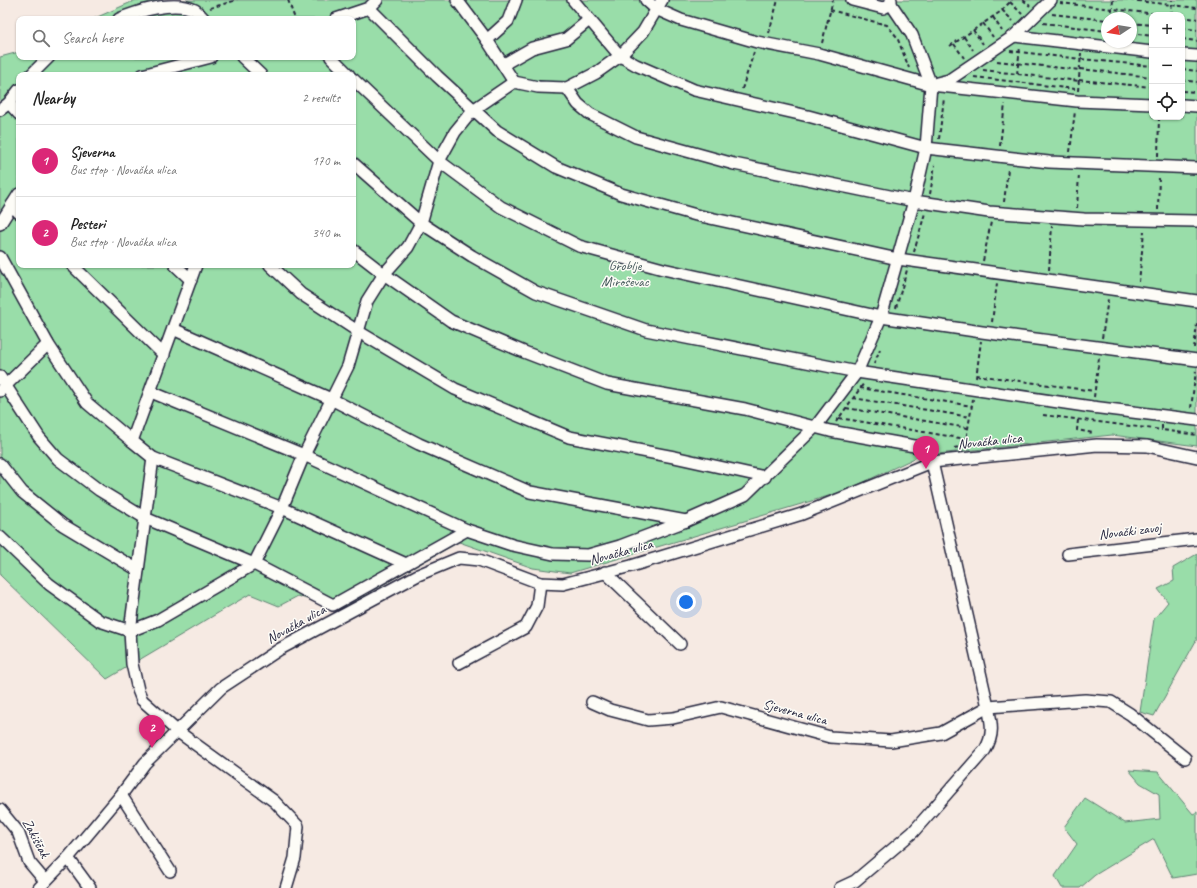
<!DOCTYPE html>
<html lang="en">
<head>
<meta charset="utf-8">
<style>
	:root { --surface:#fff; --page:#f2f2f2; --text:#222; --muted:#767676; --line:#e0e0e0; --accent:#db2777 }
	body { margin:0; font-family:Caveat,sans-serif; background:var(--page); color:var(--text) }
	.controls { position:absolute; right:12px; top:12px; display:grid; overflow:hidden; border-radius:8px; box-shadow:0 1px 3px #0004 }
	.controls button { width:36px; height:36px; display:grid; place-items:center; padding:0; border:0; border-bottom:1px solid var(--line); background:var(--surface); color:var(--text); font:20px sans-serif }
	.compass { position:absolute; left:1101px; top:12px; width:36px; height:36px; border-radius:50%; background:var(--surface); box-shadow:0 1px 3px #0004; rotate:258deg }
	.you { position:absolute; left:686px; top:602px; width:14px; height:14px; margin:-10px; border:3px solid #fff; border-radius:50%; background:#1a73e8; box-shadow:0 0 0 6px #1a73e833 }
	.badge { display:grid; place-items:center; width:26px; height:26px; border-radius:50%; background:var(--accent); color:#fff; font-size:13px; font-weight:700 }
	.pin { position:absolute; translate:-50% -33px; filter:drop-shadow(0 1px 2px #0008) }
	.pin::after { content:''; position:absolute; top:21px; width:14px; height:12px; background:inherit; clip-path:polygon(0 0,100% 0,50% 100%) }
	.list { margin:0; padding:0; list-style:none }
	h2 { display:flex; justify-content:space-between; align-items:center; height:52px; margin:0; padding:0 16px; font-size:17px }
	h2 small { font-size:13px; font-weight:400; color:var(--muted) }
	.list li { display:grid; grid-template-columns:26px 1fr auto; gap:12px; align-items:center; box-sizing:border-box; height:72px; padding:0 16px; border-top:1px solid var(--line) }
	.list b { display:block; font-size:15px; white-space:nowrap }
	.list p { margin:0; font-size:13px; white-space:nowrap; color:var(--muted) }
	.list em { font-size:13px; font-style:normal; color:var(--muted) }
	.icon { flex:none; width:22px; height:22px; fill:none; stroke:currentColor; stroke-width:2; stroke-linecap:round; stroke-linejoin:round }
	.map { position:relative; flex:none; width:1197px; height:888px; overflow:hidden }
	.search { position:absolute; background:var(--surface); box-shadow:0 1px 3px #0004; left:16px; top:16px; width:340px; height:44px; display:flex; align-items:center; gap:10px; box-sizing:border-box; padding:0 14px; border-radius:8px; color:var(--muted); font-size:15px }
	.panel { position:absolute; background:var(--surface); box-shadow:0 1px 3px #0004; left:16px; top:72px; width:340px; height:196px; border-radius:8px }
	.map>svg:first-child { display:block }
	.green { fill:#99dda9; stroke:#5e8072; fill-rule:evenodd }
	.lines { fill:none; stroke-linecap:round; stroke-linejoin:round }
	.minor-casing { stroke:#22223b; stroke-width:14 }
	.path { stroke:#22223b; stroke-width:2; stroke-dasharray:4 3; stroke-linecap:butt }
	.minor { stroke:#fdfcf7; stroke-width:11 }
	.labels { text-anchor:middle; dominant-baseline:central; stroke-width:3; stroke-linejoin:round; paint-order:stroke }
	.park-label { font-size:14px; fill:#465a5c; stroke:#fdfcf7 }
	.street-label { font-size:14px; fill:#22223b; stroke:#fdfcf7 }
</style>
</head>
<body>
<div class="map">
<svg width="1197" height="888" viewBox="0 0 1197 888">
	<rect width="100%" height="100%" fill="#f6eae3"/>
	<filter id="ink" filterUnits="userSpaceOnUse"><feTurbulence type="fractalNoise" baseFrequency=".025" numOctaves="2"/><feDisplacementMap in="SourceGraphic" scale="8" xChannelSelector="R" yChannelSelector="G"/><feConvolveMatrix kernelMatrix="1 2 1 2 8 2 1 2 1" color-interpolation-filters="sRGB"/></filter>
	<g filter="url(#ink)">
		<g class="green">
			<path d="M 136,0 L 1197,0 L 1197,446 L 1112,435 L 919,456 L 845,491 L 570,573 L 533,568 L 459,542 L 338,610 L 298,596 L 279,606 L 250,594 L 107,679 L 0,575 L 0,57 L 19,52 L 19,57 L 353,57 L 353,19 L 93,19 ZM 1152,15 L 1182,15 L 1182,117 L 1152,117 ZM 1107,18 L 1131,18 L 1131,42 L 1107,42 ZM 19,75 L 353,75 L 353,265 L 19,265 Z"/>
			<path d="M 1197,554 L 1197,639 L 1154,716 L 1140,712 L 1154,619 L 1168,602 L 1158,589 L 1174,581 L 1173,568 Z"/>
			<path d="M 1129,770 L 1158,772 L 1193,814 L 1197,812 L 1197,874 L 1173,878 L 1154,839 L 1095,875 L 1080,888 L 1062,888 L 1055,876 L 1077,844 L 1064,827 L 1085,798 L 1125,823 L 1160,819 L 1159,794 L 1140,783 Z"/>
		</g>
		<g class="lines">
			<defs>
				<g id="minor">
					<path d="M 457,0 L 487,40 L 514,82"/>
					<path d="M 573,0 L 620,56 L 636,65 L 694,90 L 808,116 L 926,148 L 1049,162 L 1197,168"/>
					<path d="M 646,0 L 656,9 L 681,20 L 757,42 L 819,54 L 931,85 L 1077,101 L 1152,104"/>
					<path d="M 852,0 L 883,8 L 891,4"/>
					<path d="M 369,8 L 437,76 L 497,131 L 556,167 L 621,194 L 696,215 L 898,259 L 1197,301"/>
					<path d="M 119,19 C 139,11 174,0 195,10 C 198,12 201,16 204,19"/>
					<path d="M 336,19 L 369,8 L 377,0"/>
					<path d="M 1014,36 L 1152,52"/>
					<path d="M 487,40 L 508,21 L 516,0"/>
					<path d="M 1182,55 L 1197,56"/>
					<path d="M 242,57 L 261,75"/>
					<path d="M 331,57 L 349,75"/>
					<path d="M 504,64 L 532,48 L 566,39 L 589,20"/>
					<path d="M 31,75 L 49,57"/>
					<path d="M 142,75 L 211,57"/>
					<path d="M 353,79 L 439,161 L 501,207 L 579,246 L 663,269 L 881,317 L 982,332 L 1197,360"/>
					<path d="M 937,83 L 949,80 L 1014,36 L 1051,0"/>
					<path d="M 567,88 L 578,104 L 590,114 L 636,137 L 734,164 L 914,201 L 989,212 L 1084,219 L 1197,221"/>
					<path d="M 9,103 L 19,114"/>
					<path d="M 1182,105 L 1197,106"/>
					<path d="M 0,110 L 9,103 L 19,90"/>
					<path d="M 353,163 L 421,223 L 472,256 L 536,292 L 646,330 L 857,372 L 1092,407 L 1197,420"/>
					<path d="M 12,205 L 19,213"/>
					<path d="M 0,224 L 19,194"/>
					<path d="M 353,250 L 384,274 L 451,321 L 524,352 L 607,384 L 745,409 L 830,431 L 920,447"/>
					<path d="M 0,257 L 48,344 L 87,403 L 132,441"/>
					<path d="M 72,265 L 164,355"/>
					<path d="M 175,265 L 191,280"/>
					<path d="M 196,265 L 132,441 L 153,458 L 282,508 L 406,564"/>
					<path d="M 270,265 L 301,294 L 359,332 L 455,389 L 569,437 L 674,457 L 765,477"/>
					<path d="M 173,329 L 331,399 L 419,444 L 530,492 L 686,521"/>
					<path d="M 0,377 L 39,437 L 58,459 L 99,490 L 145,518 L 254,564 L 333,605 L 467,530 L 512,545 L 553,554 L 588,555 L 620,546 L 686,521 L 745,495 L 816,426 L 857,372 L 881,317 L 914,201 L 926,148 L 931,85 L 912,35 L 891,4 L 891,0"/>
					<path d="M 0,391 L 48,344"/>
					<path d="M 151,392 L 304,455 L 467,530"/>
					<path d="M 153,458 L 130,631 L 132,664 L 138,690 L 142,700 L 177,731 L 274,801 L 298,826 L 295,858 L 286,888"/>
					<path d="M 0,464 L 22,492 L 63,525 L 138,570"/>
					<path d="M 0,537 L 49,584 L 100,621 L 130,631 L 158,620 L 254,564 L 282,508 L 304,455 L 348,366 L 367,301 L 384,274 L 408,247 L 421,223 L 439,161 L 455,132 L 473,110 L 514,82 L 538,87 L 567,88 L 596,73 L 620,56 L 643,32 L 662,0"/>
					<path d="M 1068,554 L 1197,539"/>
					<path d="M 605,572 L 680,644"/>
					<path d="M 459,663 L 526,627 L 537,606 L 540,583"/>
					<path d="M 592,702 L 610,710 L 648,720 L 673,718 L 721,707 L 830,737 L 891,741 L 941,733 L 988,707 L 1085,700 L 1111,702 L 1130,714 L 1185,758"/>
					<path d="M 121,795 L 170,871"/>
					<path d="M 0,810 L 18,832 L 29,862 L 45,881"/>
					<path d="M 68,858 L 90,888"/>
					<path d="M 39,888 L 68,858 L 121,795 L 145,763 L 221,688 L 280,649 L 418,575 L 459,558 L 479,560 L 540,583 L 563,584 L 631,566 L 802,514 L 932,462 L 1097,445 L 1147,446 L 1197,457"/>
					<path d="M 840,888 L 855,881 L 913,832 L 985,750 C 994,735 992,724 988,707 L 932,462"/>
				</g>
			</defs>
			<use href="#minor" class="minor-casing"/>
			<g class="path">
				<path d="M 288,0 L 295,19"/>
				<path d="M 1023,0 L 1030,6"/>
				<path d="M 1130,0 L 1197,8"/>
				<path d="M 1010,2 L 1022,14"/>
				<path d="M 1060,3 L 1165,15"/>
				<path d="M 210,8 L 237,0"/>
				<path d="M 830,10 L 887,25 L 897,37 L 909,68"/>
				<path d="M 1002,10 L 1013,21"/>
				<path d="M 1052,14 L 1107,20"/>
				<path d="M 1171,15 L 1172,0"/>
				<path d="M 993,17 L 1002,31"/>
				<path d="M 1182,17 L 1197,19"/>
				<path d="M 1111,18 L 1113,0"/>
				<path d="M 983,23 L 993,37"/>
				<path d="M 1043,23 L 1107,31"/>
				<path d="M 1131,23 L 1152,25"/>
				<path d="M 1182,28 L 1197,30"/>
				<path d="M 973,30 L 983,44"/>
				<path d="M 769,33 L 778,0"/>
				<path d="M 1131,33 L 1152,36"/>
				<path d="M 964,37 L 973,50"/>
				<path d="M 1182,39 L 1197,41"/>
				<path d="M 822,43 L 833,0"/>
				<path d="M 954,44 L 964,58"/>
				<path d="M 950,46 L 1000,12 L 1012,0"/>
				<path d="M 1010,51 L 1081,59"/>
				<path d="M 1081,59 L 1152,66"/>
				<path d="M 997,61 L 1080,70"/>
				<path d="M 1080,69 L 1152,77"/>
				<path d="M 1182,69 L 1197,71"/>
				<path d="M 983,70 L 1079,81"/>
				<path d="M 1017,74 L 1020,47"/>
				<path d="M 974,77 L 1075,89"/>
				<path d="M 1079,80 L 1152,87"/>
				<path d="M 1182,80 L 1197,82"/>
				<path d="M 742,89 L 754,52"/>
				<path d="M 1078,91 L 1081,53"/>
				<path d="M 1182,91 L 1197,92"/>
				<path d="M 939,139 L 944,98"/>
				<path d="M 1000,146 L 1005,104"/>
				<path d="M 1070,152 L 1075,111"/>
				<path d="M 1158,156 L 1159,117"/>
				<path d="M 930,194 L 935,165"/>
				<path d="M 1004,202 L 1008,169"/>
				<path d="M 1077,208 L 1079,174"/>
				<path d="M 1158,210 L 1159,176"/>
				<path d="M 914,252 L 925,213"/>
				<path d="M 983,261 L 991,222"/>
				<path d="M 1049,270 L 1052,226"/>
				<path d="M 1139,282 L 1144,231"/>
				<path d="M 896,308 L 907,270"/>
				<path d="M 992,322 L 997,283"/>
				<path d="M 1102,338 L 1108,299"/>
				<path d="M 1194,348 L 1197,324"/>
				<path d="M 874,364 L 880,349"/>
				<path d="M 976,375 L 1094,391"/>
				<path d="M 976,378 L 981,341"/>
				<path d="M 860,388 L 972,406"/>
				<path d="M 1094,397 L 1099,358"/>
				<path d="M 853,398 L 970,417"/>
				<path d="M 846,408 L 968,428"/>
				<path d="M 1191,408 L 1196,371"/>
				<path d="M 1043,415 L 1162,430"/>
				<path d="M 839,418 L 966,439"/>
				<path d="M 1078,420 L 1077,430 L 1093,433"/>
				<path d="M 836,422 L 864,383"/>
				<path d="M 1162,425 L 1162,430 L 1197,435"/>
				<path d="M 954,448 L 965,446 L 973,399"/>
			</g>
			<use href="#minor" class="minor"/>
		</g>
	</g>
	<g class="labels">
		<g class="park-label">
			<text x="625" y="265">Groblje<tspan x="625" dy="16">Miroševac</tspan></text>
		</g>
		<g class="street-label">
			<text transform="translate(990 441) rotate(-6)">Novačka ulica</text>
			<text transform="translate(1130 531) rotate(-7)">Novački zavoj</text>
			<text transform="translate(621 552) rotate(-15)">Novačka ulica</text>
			<text transform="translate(296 624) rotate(-29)">Novačka ulica</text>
			<text transform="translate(795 712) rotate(15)">Sjeverna ulica</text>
			<text transform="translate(36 838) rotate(62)">Zakiščak</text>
		</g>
	</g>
</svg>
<div class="controls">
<button>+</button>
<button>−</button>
<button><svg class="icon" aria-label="locate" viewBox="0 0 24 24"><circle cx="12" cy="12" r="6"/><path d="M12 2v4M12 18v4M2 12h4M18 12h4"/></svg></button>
</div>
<svg class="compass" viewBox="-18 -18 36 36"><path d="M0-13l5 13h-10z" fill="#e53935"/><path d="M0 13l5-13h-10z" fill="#767676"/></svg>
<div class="you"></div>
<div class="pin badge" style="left:926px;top:469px">1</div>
<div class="pin badge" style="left:152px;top:748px">2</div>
<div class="search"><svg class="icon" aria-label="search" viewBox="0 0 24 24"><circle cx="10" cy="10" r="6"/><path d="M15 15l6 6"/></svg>Search here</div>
<section class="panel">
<h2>Nearby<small>2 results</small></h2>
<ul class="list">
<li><span class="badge">1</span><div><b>Sjeverna</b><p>Bus stop · Novačka ulica</p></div><em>170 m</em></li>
<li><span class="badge">2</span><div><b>Pesteri</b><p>Bus stop · Novačka ulica</p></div><em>340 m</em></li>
</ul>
</section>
</div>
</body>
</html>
